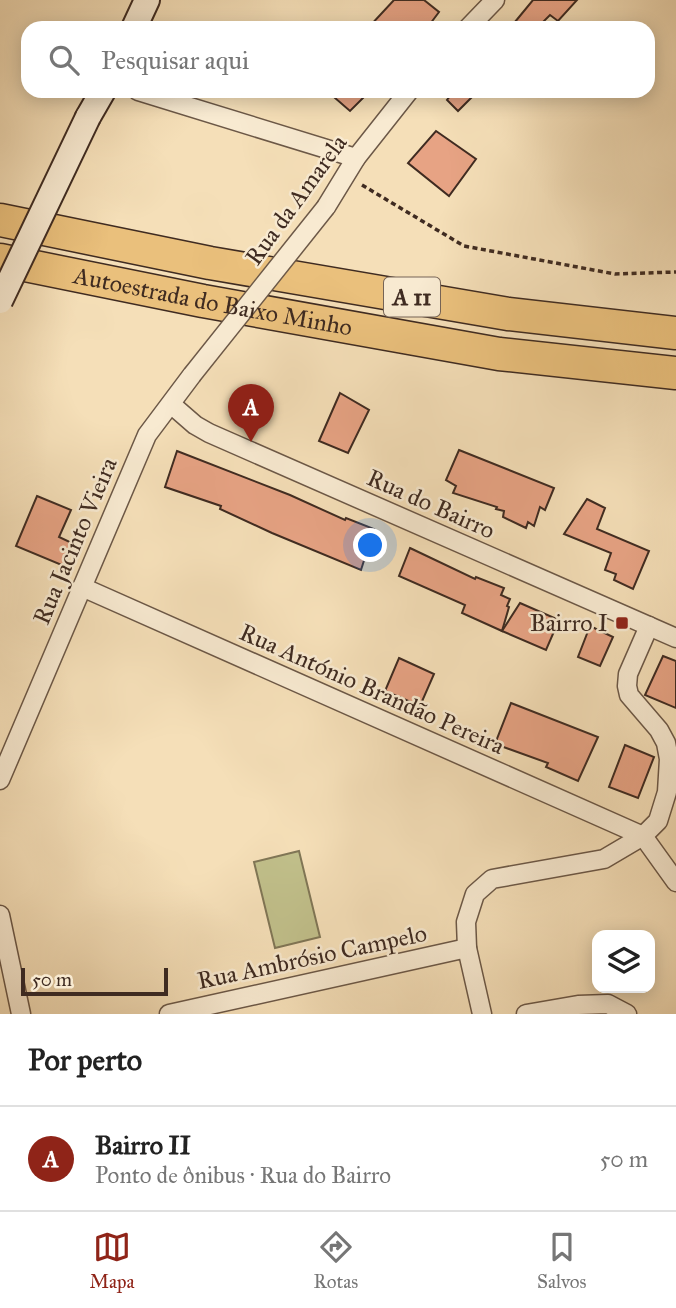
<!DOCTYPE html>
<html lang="pt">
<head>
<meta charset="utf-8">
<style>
	:root { --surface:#fff; --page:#f2f2f2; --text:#222; --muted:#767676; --line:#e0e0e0; --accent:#8f2418 }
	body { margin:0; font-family:"IM FELL Great Primer",serif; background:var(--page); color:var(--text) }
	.controls { position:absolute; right:21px; bottom:21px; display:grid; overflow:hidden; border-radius:14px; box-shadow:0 4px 18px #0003 }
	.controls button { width:63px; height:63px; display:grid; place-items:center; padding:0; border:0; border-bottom:2px solid var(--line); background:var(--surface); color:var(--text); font:35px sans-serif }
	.scale { position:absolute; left:21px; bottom:18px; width:147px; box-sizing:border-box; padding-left:7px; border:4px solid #3f2b21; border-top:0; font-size:19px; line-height:24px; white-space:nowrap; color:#3f2b21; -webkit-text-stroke:5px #f8ead1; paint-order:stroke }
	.you { position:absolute; left:371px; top:546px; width:24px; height:24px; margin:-18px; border:5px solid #fff; border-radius:50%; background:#1a73e8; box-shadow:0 0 0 10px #1a73e833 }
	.badge { display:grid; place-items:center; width:46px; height:46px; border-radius:50%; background:var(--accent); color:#fff; font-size:23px; font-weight:700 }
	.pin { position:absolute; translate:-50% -58px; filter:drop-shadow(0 2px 4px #0008) }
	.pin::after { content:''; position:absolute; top:37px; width:24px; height:21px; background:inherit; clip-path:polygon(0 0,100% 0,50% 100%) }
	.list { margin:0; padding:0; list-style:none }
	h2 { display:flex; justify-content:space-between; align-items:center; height:91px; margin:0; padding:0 28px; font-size:30px }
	h2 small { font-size:23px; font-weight:400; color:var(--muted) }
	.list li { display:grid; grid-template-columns:46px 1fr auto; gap:21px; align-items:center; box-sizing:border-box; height:105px; padding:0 28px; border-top:2px solid var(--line) }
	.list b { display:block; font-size:26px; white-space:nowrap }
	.list p { margin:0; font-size:23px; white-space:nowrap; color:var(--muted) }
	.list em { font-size:23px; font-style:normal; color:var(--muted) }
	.icon { flex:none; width:38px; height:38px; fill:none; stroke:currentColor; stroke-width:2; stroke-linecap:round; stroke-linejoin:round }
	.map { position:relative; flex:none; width:676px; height:1014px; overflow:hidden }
	.search { position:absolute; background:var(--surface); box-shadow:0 4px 18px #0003; left:21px; right:21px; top:21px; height:77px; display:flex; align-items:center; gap:18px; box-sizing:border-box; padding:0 24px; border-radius:21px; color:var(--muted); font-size:26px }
	.sheet { height:196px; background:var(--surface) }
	nav { display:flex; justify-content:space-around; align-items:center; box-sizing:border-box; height:98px; border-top:2px solid var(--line); background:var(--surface); font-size:19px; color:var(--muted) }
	nav a { display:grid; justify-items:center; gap:4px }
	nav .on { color:var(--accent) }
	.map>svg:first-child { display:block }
	.green { fill:#c1c08b; stroke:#807656; stroke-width:2 }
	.building { fill:#e7a384; stroke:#3f2b21; stroke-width:2 }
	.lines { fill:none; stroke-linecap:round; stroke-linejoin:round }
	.street-casing { stroke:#6c5847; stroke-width:21 }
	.secondary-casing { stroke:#3f2b21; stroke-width:28 }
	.highway-casing { stroke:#3f2b21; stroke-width:35 }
	.path { stroke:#3f2b21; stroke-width:3.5; stroke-dasharray:5 3.5; stroke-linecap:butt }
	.street { stroke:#f8ead1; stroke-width:18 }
	.secondary { stroke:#f8ead1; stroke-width:24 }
	.highway { stroke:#eac07c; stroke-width:32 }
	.street-bridge-casing { stroke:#6c5847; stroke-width:21; stroke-linecap:butt }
	.secondary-bridge-casing { stroke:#3f2b21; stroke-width:28; stroke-linecap:butt }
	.street-bridge { stroke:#f8ead1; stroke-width:18 }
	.secondary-bridge { stroke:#f8ead1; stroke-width:24 }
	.poi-dot { fill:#8f2418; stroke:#f8ead1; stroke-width:2.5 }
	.labels { text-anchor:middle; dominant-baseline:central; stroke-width:5; stroke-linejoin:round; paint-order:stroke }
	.shield { fill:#f8ead1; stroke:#766456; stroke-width:2 }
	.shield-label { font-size:23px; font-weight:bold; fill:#3f2b21 }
	.street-label { font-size:24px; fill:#3f2b21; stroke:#f8ead1 }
	.poi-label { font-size:24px; fill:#3f2b21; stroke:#f8ead1; text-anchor:end }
</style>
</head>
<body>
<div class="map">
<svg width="676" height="1014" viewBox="0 0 676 1014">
	<rect width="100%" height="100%" fill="#f5dfb8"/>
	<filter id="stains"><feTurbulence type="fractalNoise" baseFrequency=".00286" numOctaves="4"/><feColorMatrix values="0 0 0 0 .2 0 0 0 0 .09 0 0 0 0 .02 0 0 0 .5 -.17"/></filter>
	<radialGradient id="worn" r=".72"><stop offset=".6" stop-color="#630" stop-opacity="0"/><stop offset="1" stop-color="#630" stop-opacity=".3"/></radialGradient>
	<path class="green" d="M 299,851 L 320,937 L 275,948 L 254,862 Z"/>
	<g class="building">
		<path d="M 394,0 L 424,0 L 439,12 L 427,28 L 368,28 Z"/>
		<path d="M 533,0 L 577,0 L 558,21 L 550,15 L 537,28 L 510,28 Z"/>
		<path d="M 327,91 L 370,91 L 350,111 Z"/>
		<path d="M 454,91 L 478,91 L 458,111 L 447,100 Z"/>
		<path d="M 436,131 L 476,159 L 449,196 L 408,163 Z"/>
		<path d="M 340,393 L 369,410 L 348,453 L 319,441 Z"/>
		<path d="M 459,450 L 554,488 L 545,510 L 540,507 L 534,526 L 528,522 L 526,528 L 503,517 L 504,511 L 496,509 L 497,507 L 453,493 L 456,486 L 446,480 Z"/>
		<path d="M 177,451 L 290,495 L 345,520 L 346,518 L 374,529 L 361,570 L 272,533 L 220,509 L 221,506 L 165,487 Z"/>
		<path d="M 37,496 L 71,510 L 59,537 L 74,544 L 64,566 L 16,546 Z"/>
		<path d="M 587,499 L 605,508 L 597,529 L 649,551 L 633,589 L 614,580 L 616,574 L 605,570 L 611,553 L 564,534 Z"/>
		<path d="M 410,548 L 475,579 L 476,577 L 504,588 L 501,595 L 510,599 L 507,606 L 509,607 L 502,631 L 462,613 L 465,605 L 399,576 Z"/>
		<path d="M 520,603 L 559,620 L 546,650 L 502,631 Z"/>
		<path d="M 590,626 L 613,637 L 600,666 L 578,657 Z"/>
		<path d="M 663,656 L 676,661 L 676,708 L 645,695 Z"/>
		<path d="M 399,658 L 434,674 L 420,706 L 385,691 Z"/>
		<path d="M 511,703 L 598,737 L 578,781 L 546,767 L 548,763 L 495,744 Z"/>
		<path d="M 625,745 L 654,757 L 638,798 L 609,787 Z"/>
	</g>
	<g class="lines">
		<defs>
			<g id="street">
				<path d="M 468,28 L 495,0"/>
				<path d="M 138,91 L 356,158"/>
				<path d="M 326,207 L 356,158 L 409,91"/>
				<path d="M 172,405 L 195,425 L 209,433 L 676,638"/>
				<path d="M 82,587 L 643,836"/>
				<path d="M 0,780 L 147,435 L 192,375"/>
				<path d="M 643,836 L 676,882"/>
				<path d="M 0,915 L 21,1014"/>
				<path d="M 467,948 L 466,922 L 475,894 L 492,879 L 604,859 L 643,836 L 658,821 L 667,792 L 669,759 L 666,743 L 659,730 L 629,695 L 627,686 L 628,674 L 649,626"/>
				<path d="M 169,1014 L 467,948 L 482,1014"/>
				<path d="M 526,1014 L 578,1005 L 608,1004 L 627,1014"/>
			</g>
			<g id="secondary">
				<path d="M 134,28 L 147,0"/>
				<path d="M 88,117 L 103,91"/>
			</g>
			<g id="highway">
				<path d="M 0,220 L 210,263 L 508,314 L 676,333"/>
				<path id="s1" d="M 0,260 L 203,301 L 499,354 L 676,373"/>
			</g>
		</defs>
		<use href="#street" class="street-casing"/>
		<use href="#secondary" class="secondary-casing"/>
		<use href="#highway" class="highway-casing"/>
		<path class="path" d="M 362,185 L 464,246 L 615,274 L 676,272"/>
		<use href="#street" class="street"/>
		<use href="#secondary" class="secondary"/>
		<use href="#highway" class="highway"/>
		<defs>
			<path id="street-bridge" d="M 192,375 L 326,207"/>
			<path id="secondary-bridge" d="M 0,301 L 88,117"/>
		</defs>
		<use href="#street-bridge" class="street-bridge-casing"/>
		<use href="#secondary-bridge" class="secondary-bridge-casing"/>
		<use href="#street-bridge" class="street-bridge"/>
		<use href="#secondary-bridge" class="secondary-bridge"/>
	</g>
	<rect class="poi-dot" x="615" y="616" width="14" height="14" rx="3.5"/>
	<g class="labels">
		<rect class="shield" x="384" y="277.5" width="56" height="39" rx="5"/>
		<g class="shield-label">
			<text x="412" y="297">A 11</text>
		</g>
		<g class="street-label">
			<text transform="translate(296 200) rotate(-54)">Rua da Amarela</text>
			<text stroke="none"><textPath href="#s1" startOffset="217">Autoestrada do Baixo Minho</textPath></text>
			<text transform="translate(431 504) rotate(24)">Rua do Bairro</text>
			<text transform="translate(75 541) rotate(-67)">Rua Jacinto Vieira</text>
			<text transform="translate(372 689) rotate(24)">Rua António Brandão Pereira</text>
			<text transform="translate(312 957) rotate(-12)">Rua Ambrósio Campelo</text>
		</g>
		<g class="poi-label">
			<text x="608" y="623">Bairro I</text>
		</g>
	</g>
	<rect width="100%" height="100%" filter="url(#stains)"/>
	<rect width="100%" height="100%" fill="url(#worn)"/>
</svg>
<div class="controls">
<button><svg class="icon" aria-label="layers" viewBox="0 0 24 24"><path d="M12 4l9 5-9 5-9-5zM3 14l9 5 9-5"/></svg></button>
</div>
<div class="scale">50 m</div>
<div class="you"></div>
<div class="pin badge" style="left:251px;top:442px">A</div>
<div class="search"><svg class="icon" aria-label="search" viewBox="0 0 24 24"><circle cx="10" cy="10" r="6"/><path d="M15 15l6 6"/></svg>Pesquisar aqui</div>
</div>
<section class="sheet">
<h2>Por perto<small></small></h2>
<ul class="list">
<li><span class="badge">A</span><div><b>Bairro II</b><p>Ponto de ônibus · Rua do Bairro</p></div><em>50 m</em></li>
</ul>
</section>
<nav>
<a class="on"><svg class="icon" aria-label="map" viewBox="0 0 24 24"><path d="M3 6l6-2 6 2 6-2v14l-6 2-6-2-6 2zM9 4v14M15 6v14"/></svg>Mapa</a>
<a><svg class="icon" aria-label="directions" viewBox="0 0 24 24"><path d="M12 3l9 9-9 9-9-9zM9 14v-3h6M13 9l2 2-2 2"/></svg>Rotas</a>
<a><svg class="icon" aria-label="saved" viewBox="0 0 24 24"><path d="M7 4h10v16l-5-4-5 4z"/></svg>Salvos</a>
</nav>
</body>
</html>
